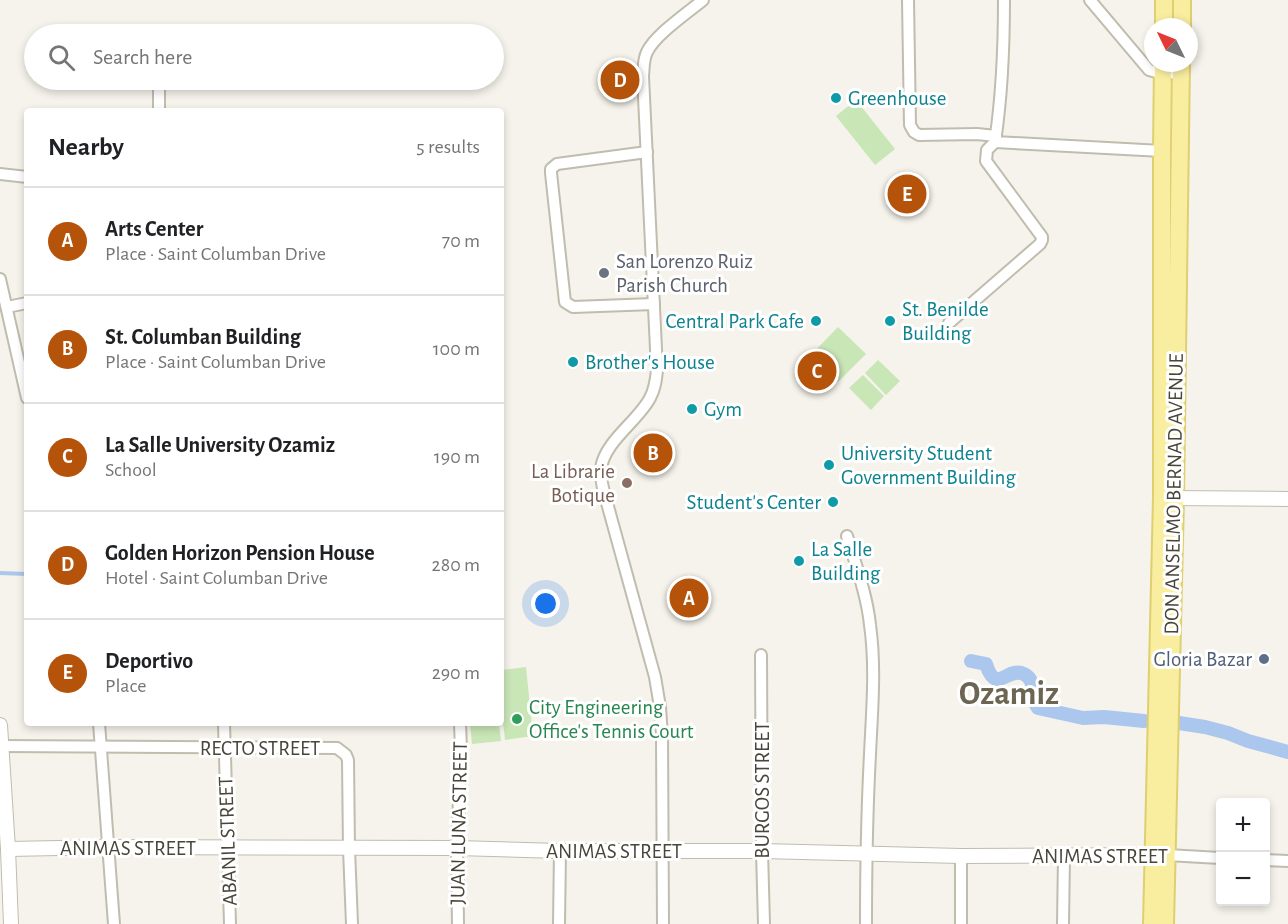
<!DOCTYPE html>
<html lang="en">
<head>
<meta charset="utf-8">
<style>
	:root { --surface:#fff; --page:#f2f2f2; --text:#202124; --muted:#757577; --line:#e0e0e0; --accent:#b45309 }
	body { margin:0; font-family:"Alegreya Sans",sans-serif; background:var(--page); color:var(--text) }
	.controls { position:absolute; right:18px; bottom:18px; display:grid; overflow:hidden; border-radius:6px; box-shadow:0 3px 9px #0003 }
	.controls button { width:54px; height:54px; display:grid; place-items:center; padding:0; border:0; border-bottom:2px solid var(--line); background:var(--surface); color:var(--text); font:30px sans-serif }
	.compass { position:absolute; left:1144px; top:18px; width:54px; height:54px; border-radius:50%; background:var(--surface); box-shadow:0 3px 9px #0003; rotate:313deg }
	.you { position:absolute; left:546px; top:604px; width:21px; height:21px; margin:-15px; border:4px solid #fff; border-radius:50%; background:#1a73e8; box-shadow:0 0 0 9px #1a73e833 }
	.badge { display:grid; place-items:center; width:39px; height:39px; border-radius:50%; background:var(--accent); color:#fff; font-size:20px; font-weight:700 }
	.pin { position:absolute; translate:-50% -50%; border:3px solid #fff; box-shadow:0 2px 6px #0006 }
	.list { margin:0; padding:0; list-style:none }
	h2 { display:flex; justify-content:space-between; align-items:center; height:78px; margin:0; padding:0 24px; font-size:26px }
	h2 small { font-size:20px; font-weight:400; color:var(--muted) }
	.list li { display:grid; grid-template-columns:39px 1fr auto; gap:18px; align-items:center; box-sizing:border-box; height:108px; padding:0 24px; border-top:2px solid var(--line) }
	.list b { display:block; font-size:22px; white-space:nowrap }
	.list p { margin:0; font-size:20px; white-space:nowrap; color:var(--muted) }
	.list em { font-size:20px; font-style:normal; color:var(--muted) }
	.icon { flex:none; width:33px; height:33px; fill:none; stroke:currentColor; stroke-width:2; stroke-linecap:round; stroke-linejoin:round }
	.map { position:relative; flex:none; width:1288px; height:924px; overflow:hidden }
	.search { position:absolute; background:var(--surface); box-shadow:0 3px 9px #0003; left:24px; top:24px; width:480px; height:66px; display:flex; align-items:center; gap:15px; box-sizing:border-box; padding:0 21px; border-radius:33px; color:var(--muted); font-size:22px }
	.panel { position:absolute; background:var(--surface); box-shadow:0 3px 9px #0003; left:24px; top:108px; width:480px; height:618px; border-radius:6px }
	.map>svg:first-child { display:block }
	.green { fill:#c9e6b7 }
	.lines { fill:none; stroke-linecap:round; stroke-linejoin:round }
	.stream { stroke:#acc7ed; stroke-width:4 }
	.canal { stroke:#acc7ed; stroke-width:14 }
	.minor-casing { stroke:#c0bdae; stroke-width:14 }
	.tertiary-casing { stroke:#c0bdae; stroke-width:16 }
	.primary-casing { stroke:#decf70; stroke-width:20 }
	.minor { stroke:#fff; stroke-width:10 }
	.tertiary { stroke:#fff; stroke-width:14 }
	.primary { stroke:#f9eea0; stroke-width:16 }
	.culture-dot { fill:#0f9aa8; stroke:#fff; stroke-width:2 }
	.worship-dot { fill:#6b7280; stroke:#fff; stroke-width:2 }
	.education-dot { fill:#8d6e63; stroke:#fff; stroke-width:2 }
	.service-dot { fill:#5c6f8a; stroke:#fff; stroke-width:2 }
	.leisure-dot { fill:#2e9e5b; stroke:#fff; stroke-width:2 }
	.labels { text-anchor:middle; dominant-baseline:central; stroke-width:6; stroke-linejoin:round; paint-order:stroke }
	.culture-label { font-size:21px; fill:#0d838f; stroke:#fff; text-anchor:start }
	.worship-label { font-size:21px; fill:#5b616d; stroke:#fff; text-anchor:start }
	.education-label { font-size:21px; fill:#785e54; stroke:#fff; text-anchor:end }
	.street-label { font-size:21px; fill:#484539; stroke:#fff }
	.service-label { font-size:21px; fill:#4e5e75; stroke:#fff; text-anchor:end }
	.leisure-label { font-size:21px; fill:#27864d; stroke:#fff; text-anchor:start }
	.town-label { font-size:33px; font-weight:bold; fill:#6b6551; stroke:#fff }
</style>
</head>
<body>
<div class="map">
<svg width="1288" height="924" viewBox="0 0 1288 924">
	<rect width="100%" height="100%" fill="#f5f3eb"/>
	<g class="green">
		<path d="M 856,100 L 895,149 L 875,165 L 836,116 Z"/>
		<path d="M 838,327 L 866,354 L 838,382 L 810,356 Z"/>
		<path d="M 878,360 L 900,381 L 886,395 L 865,373 Z"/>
		<path d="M 863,375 L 884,396 L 871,410 L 849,388 Z"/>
		<path d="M 526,667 L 533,736 L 505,740 L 501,702 L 501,670 Z"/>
		<path d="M 470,723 L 499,723 L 501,741 L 472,744 Z"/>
	</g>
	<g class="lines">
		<path class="stream" d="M 0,573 L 27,574"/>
		<g class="canal">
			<path d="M 971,661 L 986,664 C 996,696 1007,666 1024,674 C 1038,681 1029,698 1038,708 L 1083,718 L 1104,717 L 1144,721"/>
			<path d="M 1179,723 L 1205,727 L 1228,733 L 1248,741 L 1288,752"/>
		</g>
		<defs>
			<g id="minor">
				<path d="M 908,0 L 910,125 L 914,132 L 919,135 L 977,134 L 996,136"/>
				<path d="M 1004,0 C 1004,47 1002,95 995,142 L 1162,151"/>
				<path d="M 1090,0 L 1149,70 L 1156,72 L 1181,74"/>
				<path d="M 159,86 L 159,111"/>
				<path d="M 647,152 L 557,164 L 551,169 L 551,173 L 565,302 L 573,307 L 654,304"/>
				<path d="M 0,174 L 27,177"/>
				<path d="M 0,279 L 27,398"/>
				<path d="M 7,307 L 27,303"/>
				<path d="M 949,323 L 1040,244 L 1042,240 L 1042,237 L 986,161 L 987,150 L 995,142"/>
				<path d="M 847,536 C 856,566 867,595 870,625 C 876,667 872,711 870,754 C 867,811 866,867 866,924"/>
				<path d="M 761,655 L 762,851 L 764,924"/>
				<path d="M 99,723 L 114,924"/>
				<path d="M 224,723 L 230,924"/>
				<path d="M 0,746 L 337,748 L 346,755 L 348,760 L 349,849 L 352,924"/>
				<path d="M 1167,855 L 1220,858"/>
				<path d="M 1266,860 L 1288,861"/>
				<path d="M 458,924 L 457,848 L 461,750 L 460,723"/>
				<path d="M 559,924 L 560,851"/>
				<path d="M 663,924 L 662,736 L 660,707 L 655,677 L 604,492 C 602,484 600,476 601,468 C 605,441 638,421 650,398 C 655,389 656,380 657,370 L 643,76 C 644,68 643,60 647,52 C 655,35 687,13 703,0"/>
				<path d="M 961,924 L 961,856"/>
				<path d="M 1063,924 L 1064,856"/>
			</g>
			<g id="tertiary">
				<path d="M 1167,498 L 1288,499"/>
				<path d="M 0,725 L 8,849 L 11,924"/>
				<path d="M 8,849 L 110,847 L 457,848 L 560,851 L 762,851 L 961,856 L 1164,855"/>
			</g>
			<g id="primary">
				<path d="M 1164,27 L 1164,0"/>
				<path d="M 1182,27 L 1182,0"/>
				<path d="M 1152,924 L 1162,498 L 1162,151 L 1163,63"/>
				<path d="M 1165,924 L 1175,498 L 1181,63"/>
			</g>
		</defs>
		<use href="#minor" class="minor-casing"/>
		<use href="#tertiary" class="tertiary-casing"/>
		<use href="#primary" class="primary-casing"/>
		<use href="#minor" class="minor"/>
		<use href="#tertiary" class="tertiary"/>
		<use href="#primary" class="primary"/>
	</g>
	<g class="culture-dot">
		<circle cx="836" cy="98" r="6"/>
		<circle cx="816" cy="321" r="6"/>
		<circle cx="890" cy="321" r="6"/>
		<circle cx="573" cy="362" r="6"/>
		<circle cx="692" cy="409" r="6"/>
		<circle cx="829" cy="465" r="6"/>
		<circle cx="833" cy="502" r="6"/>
		<circle cx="799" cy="561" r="6"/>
	</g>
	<circle class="worship-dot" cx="604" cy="273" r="6"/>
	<circle class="education-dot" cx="627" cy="483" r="6"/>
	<circle class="service-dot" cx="1264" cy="659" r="6"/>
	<circle class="leisure-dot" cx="517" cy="719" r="6"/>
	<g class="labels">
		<g class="culture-label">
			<text x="848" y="98">Greenhouse</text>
			<text x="902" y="309">St. Benilde<tspan x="902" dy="24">Building</tspan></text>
			<text x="804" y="321" text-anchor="end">Central Park Cafe</text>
			<text x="585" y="362">Brother's House</text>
			<text x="704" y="409">Gym</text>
			<text x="841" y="453">University Student<tspan x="841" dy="24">Government Building</tspan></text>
			<text x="821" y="502" text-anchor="end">Student's Center</text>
			<text x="811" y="549">La Salle<tspan x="811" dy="24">Building</tspan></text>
		</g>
		<g class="worship-label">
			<text x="616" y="261">San Lorenzo Ruiz<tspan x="616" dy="24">Parish Church</tspan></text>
		</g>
		<g class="education-label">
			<text x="615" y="471">La Librarie<tspan x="615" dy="24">Botique</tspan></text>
		</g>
		<g class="street-label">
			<text transform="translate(1174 494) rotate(-89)">DON ANSELMO BERNAD AVENUE</text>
			<text x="260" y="748">RECTO STREET</text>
			<text transform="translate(762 790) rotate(-90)">BURGOS STREET</text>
			<text transform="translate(459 823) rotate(-89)">JUAN LUNA STREET</text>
			<text transform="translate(228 841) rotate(-92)">ABANIL STREET</text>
			<text x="128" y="848">ANIMAS STREET</text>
			<text x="614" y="851">ANIMAS STREET</text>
			<text x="1100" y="856">ANIMAS STREET</text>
		</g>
		<g class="service-label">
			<text x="1252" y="659">Gloria Bazar</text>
		</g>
		<g class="leisure-label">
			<text x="529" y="707">City Engineering<tspan x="529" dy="24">Office's Tennis Court</tspan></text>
		</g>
		<g class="town-label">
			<text x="1009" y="694">Ozamiz</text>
		</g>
	</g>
</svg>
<div class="controls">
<button>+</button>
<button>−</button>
</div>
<svg class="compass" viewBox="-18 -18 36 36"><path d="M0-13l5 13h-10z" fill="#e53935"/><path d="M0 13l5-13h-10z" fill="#757577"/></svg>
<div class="you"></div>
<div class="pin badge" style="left:689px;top:598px">A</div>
<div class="pin badge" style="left:653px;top:453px">B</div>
<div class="pin badge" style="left:817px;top:371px">C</div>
<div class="pin badge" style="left:620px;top:80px">D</div>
<div class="pin badge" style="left:907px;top:194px">E</div>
<div class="search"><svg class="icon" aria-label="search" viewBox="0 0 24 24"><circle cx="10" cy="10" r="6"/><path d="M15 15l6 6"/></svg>Search here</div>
<section class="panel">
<h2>Nearby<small>5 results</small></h2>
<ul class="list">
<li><span class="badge">A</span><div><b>Arts Center</b><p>Place · Saint Columban Drive</p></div><em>70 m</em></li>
<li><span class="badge">B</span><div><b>St. Columban Building</b><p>Place · Saint Columban Drive</p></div><em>100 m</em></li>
<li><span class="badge">C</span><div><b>La Salle University Ozamiz</b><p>School</p></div><em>190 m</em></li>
<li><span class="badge">D</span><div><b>Golden Horizon Pension House</b><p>Hotel · Saint Columban Drive</p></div><em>280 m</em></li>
<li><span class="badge">E</span><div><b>Deportivo</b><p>Place</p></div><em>290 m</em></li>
</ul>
</section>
</div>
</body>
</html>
